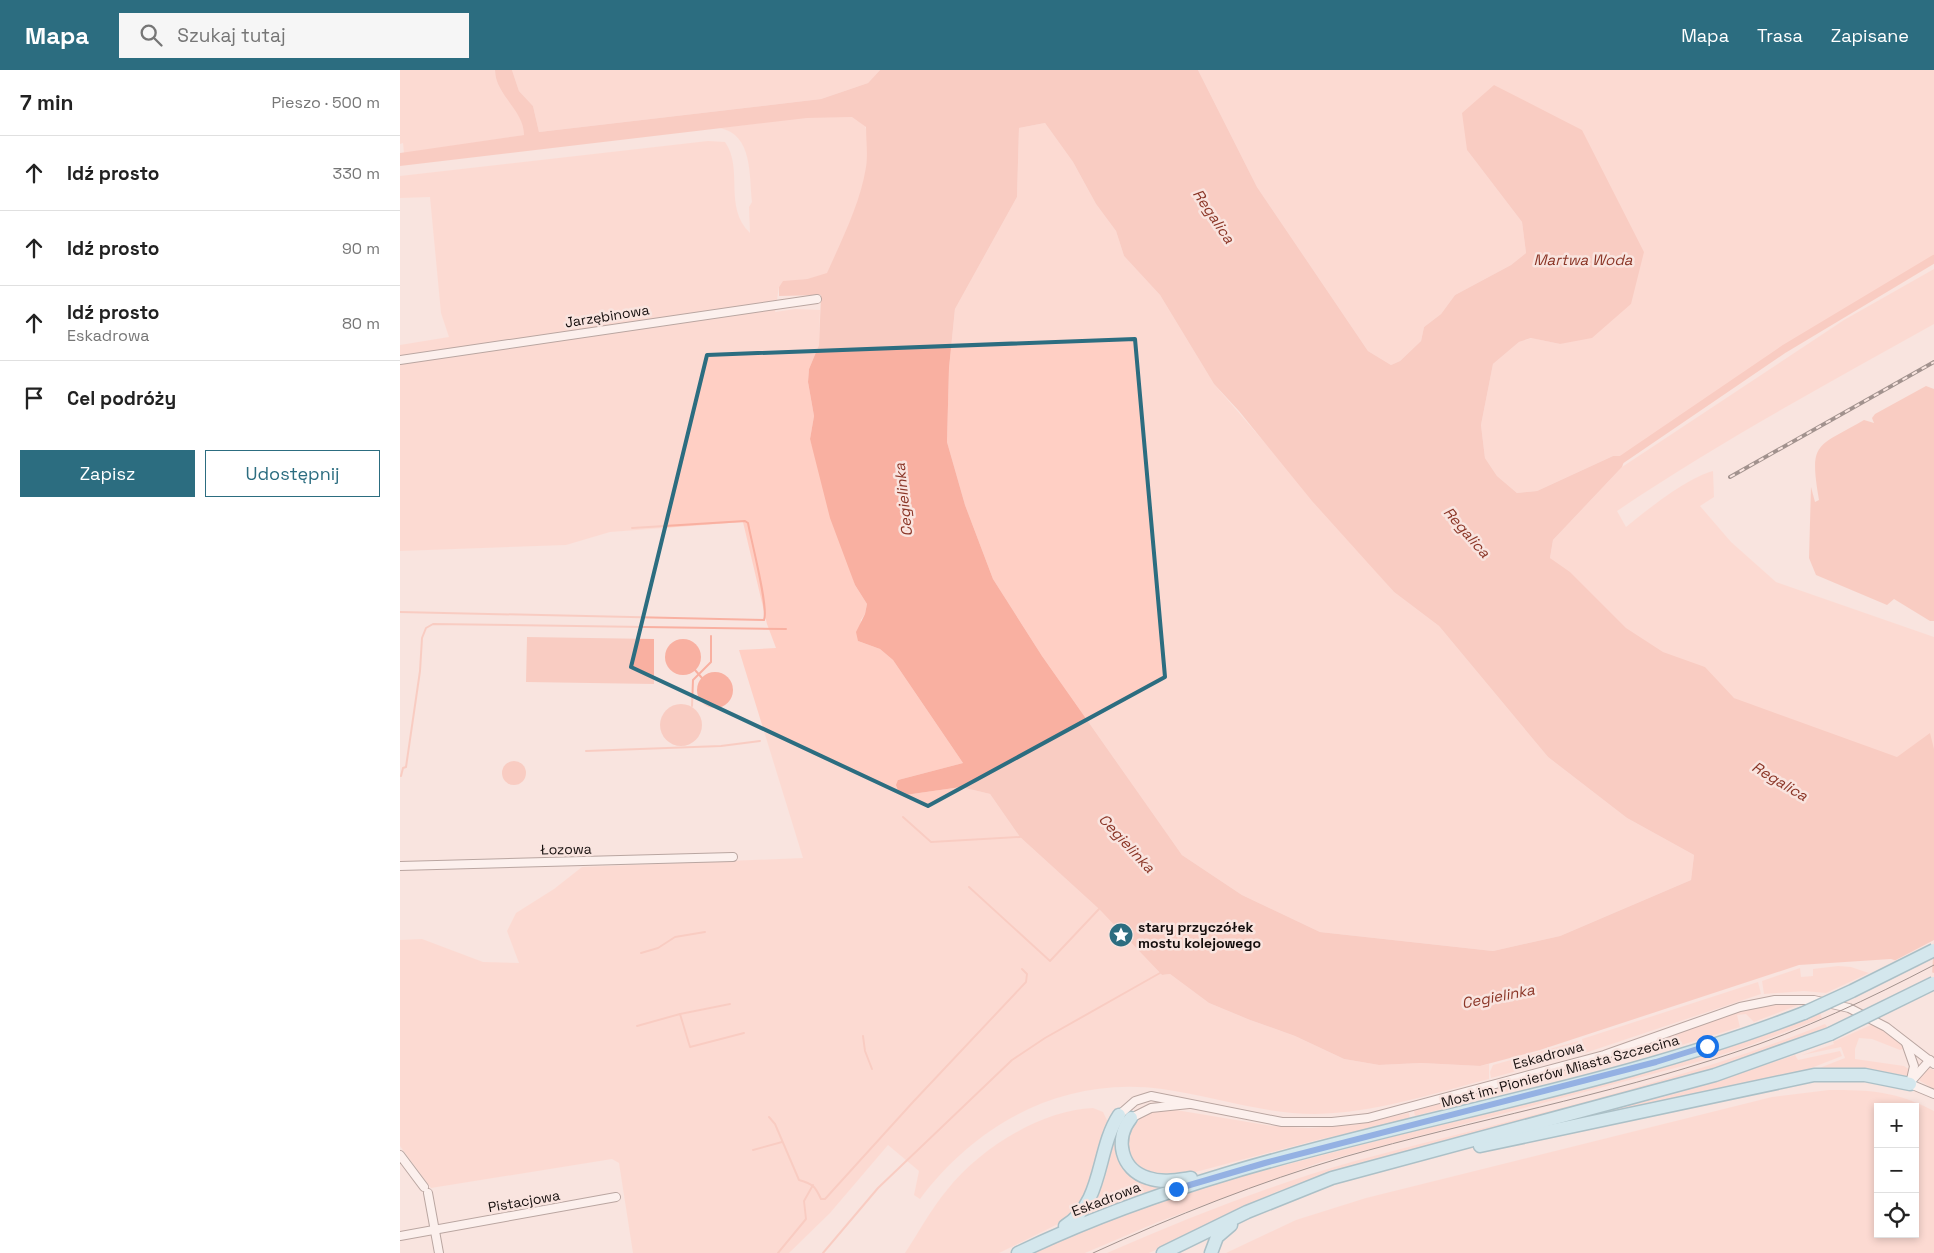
<!DOCTYPE html>
<html lang="pl">
<head>
<meta charset="utf-8">
<style>
	:root { --surface:#fff; --page:#f6f6f6; --text:#222; --muted:#767676; --line:#e0e0e0; --accent:#2c6d80 }
	body { margin:0; font-family:"Space Grotesk",sans-serif; background:var(--page); color:var(--text) }
	.controls { position:absolute; right:15px; bottom:15px; display:grid; overflow:hidden; border-radius:0px; box-shadow:0 2px 8px #0003 }
	.controls button { width:45px; height:45px; display:grid; place-items:center; padding:0; border:0; border-bottom:1px solid var(--line); background:var(--surface); color:var(--text); font:25px sans-serif }
	.stop { position:absolute; width:15px; height:15px; margin:-11px; border:4px solid #1a73e8; border-radius:50%; background:#fff }
	.stop.end { background:#1a73e8; border-color:#fff; box-shadow:0 1px 5px #0008 }
	.list { margin:0; padding:0; list-style:none }
	h2 { display:flex; justify-content:space-between; align-items:center; height:65px; margin:0; padding:0 20px; font-size:21px }
	h2 small { font-size:16px; font-weight:400; color:var(--muted) }
	.list li { display:grid; grid-template-columns:32px 1fr auto; gap:15px; align-items:center; box-sizing:border-box; height:75px; padding:0 20px; border-top:1px solid var(--line) }
	.list b { display:block; font-size:19px; white-space:nowrap }
	.list p { margin:0; font-size:16px; white-space:nowrap; color:var(--muted) }
	.list em { font-size:16px; font-style:normal; color:var(--muted) }
	.actions { display:flex; gap:10px; padding:15px 20px }
	.actions a { flex:1; padding:11px 0; border:1px solid var(--accent); border-radius:0px; text-align:center; font-size:18px; color:var(--accent) }
	.actions .main { background:var(--accent); color:#fff }
	.icon { flex:none; width:28px; height:28px; fill:none; stroke:currentColor; stroke-width:2; stroke-linecap:round; stroke-linejoin:round }
	.map { position:relative; flex:none; width:1534px; height:1183px; overflow:hidden }
	header { display:flex; align-items:center; gap:30px; box-sizing:border-box; height:70px; padding:0 25px; background:var(--accent); color:#fff }
	header strong { font-size:24px }
	nav { display:flex; gap:28px; margin-inline-start:auto; font-size:18px }
	.search { width:350px; height:45px; background:var(--page); display:flex; align-items:center; gap:12px; box-sizing:border-box; padding:0 18px; border-radius:0px; color:var(--muted); font-size:19px }
	main { display:flex }
	aside { flex:1; background:var(--surface) }
	.map>svg:first-child { display:block }
	.green { fill:#ffcfc4; fill-rule:evenodd }
	.water { fill:#f9b0a1; fill-rule:evenodd }
	.pier { fill:#f9e4df }
	.lines { fill:none; stroke-linecap:round; stroke-linejoin:round }
	.stream { stroke:#f9b0a1; stroke-width:2 }
	.canal { stroke:#f9b0a1; stroke-width:8 }
	.minor-casing { stroke:#6c5b57; stroke-width:10 }
	.primary-casing { stroke:#4d95aa; stroke-width:15 }
	.minor { stroke:#fff; stroke-width:8 }
	.primary { stroke:#a6ebff; stroke-width:12 }
	.tram { stroke:#39302e; stroke-width:1 }
	.rail-casing { stroke:#39302e; stroke-width:4 }
	.rail { stroke:#f9e4df; stroke-width:2; stroke-dasharray:5.5; stroke-linecap:butt }
	.primary-bridge-casing { stroke:#4d95aa; stroke-width:15; stroke-linecap:butt }
	.primary-bridge { stroke:#a6ebff; stroke-width:12 }
	.route { stroke:#1a73e8; stroke-width:6 }
	.marked { fill:none; stroke:#2c6d80; stroke-width:4; stroke-linejoin:round }
	.labels { text-anchor:middle; dominant-baseline:central; stroke-width:5; stroke-linejoin:round; paint-order:stroke }
	.street-label { font-size:14px; fill:#150e0d; stroke:#f9e4df }
	.poi-label { font-size:14px; font-weight:bold; fill:#150e0d; stroke:#f9e4df; text-anchor:start }
	.water-label { font-size:15px; font-style:italic; fill:#8b3627; stroke:#f9e4df }
</style>
</head>
<body>
<header>
<strong>Mapa</strong>
<div class="search"><svg class="icon" aria-label="search" viewBox="0 0 24 24"><circle cx="10" cy="10" r="6"/><path d="M15 15l6 6"/></svg>Szukaj tutaj</div>
<nav><a>Mapa</a><a>Trasa</a><a>Zapisane</a></nav>
</header>
<main>
<aside>
<h2>7 min<small>Pieszo · 500 m</small></h2>
<ul class="list">
<li><svg class="icon" aria-label="ahead" viewBox="0 0 24 24"><path d="M12 20V5M6 11l6-6 6 6"/></svg><div><b>Idź prosto</b></div><em>330 m</em></li>
<li><svg class="icon" aria-label="ahead" viewBox="0 0 24 24"><path d="M12 20V5M6 11l6-6 6 6"/></svg><div><b>Idź prosto</b></div><em>90 m</em></li>
<li><svg class="icon" aria-label="ahead" viewBox="0 0 24 24"><path d="M12 20V5M6 11l6-6 6 6"/></svg><div><b>Idź prosto</b><p>Eskadrowa</p></div><em>80 m</em></li>
<li><svg class="icon" aria-label="arrive" viewBox="0 0 24 24"><path d="M6 21V4h12l-3 4 3 4H6"/></svg><div><b>Cel podróży</b></div></li>
</ul>
<div class="actions"><a class="main">Zapisz</a><a>Udostępnij</a></div>
</aside>
<div class="map">
<svg width="1534" height="1183" viewBox="0 0 1534 1183">
	<rect width="100%" height="100%" fill="#f9e4df"/>
	<g class="green">
		<path d="M 0,0 L 95,0 C 95,25 124,40 125,65 L 4,83 L 3,73 L 0,74 Z"/>
		<path d="M 112,0 L 480,0 L 468,13 L 421,29 L 139,62 L 133,36 L 119,21 Z"/>
		<path d="M 798,0 L 1534,0 L 1534,189 L 1384,279 L 1226,386 L 1213,386 L 1137,421 L 1117,423 L 1097,406 L 1085,388 L 1081,355 L 1093,294 L 1119,272 L 1132,268 L 1160,274 L 1231,234 L 1067,80 L 1122,152 L 1126,183 L 1111,195 L 1055,225 L 1041,244 L 1024,257 L 1021,271 L 1000,291 L 991,295 L 968,281 L 857,117 Z"/>
		<path d="M 453,41 C 457,46 465,53 466,59 C 475,109 446,160 427,204 L 407,209 L 383,212 L 379,217 L 375,242 L 395,239 L 420,240 L 419,275 L 409,299 L 408,312 L 414,346 L 410,369 L 455,515 L 467,534 L 465,544 L 461,550 L 458,571 L 480,579 L 493,590 L 563,693 L 498,710 L 505,725 L 561,717 L 590,724 L 620,767 L 699,839 L 762,905 L 770,904 L 809,933 L 850,950 L 895,966 L 944,989 L 979,995 L 1021,993 L 1080,996 L 1089,994 L 1089,1009 C 1031,1024 974,1043 915,1044 C 863,1044 813,1026 762,1019 C 664,1006 578,1052 520,1129 L 514,1125 L 519,1101 L 488,1075 L 430,1143 L 389,1183 L 233,1183 L 219,1093 L 212,1089 L 31,1118 L 0,1076 L 0,870 L 22,869 L 83,892 L 119,893 L 107,861 L 116,843 L 154,819 L 182,797 L 403,788 L 339,580 L 376,578 L 367,554 L 343,452 L 210,462 L 166,475 L 0,481 L 0,275 L 49,267 L 41,243 L 30,127 L 0,128 L 0,106 L 308,71 L 325,72 C 344,99 323,137 350,163 L 349,137 L 352,132 C 349,105 353,65 320,58 Z"/>
		<path d="M 645,53 L 673,92 L 696,134 L 716,161 L 724,186 L 760,225 L 814,314 L 994,522 L 1039,556 L 1148,687 L 1227,748 L 1294,785 L 1291,810 L 1160,866 L 1093,881 L 920,862 L 842,825 L 782,785 L 642,586 L 593,509 L 565,435 L 547,372 L 549,298 L 555,239 L 617,127 L 619,58 Z"/>
		<path d="M 1534,199 L 1534,254 C 1427,314 1319,372 1217,441 L 1226,457 C 1248,439 1287,408 1313,401 L 1314,427 L 1300,436 L 1331,472 L 1376,512 L 1534,567 L 1534,710 L 1490,698 L 1249,590 L 1150,488 L 1153,470 L 1222,397 L 1444,250 Z"/>
		<path d="M 1438,896 L 1451,897 L 1469,903 L 1426,923 L 1404,921 L 1364,924 L 1362,911 L 1400,898 L 1401,907 L 1413,906 L 1413,899 Z"/>
		<path d="M 1358,912 L 1361,924 L 1185,983 L 1182,969 Z"/>
		<path d="M 1403,933 L 1354,952 L 1346,944 L 1337,945 L 1340,957 L 1272,978 L 1015,1046 L 1014,1041 C 1079,1023 1145,1007 1209,988 C 1274,968 1334,934 1403,933 Z"/>
		<path d="M 1420,943 L 1422,948 L 1340,979 L 1294,993 L 921,1092 L 758,1152 L 685,1183 L 634,1183 L 700,1152 L 794,1119 L 1296,987 Z"/>
		<path d="M 1425,954 L 1428,958 L 1278,1011 L 929,1103 L 876,1122 L 749,1183 L 707,1183 C 788,1148 870,1115 955,1091 C 1113,1049 1273,1015 1425,954 Z"/>
		<path d="M 1473,954 L 1501,973 L 1503,979 L 1500,980 L 1472,969 L 1459,968 L 1455,979 L 1455,989 L 1504,996 L 1510,1000 L 1508,1006 L 1504,1008 L 1409,1002 L 1445,988 L 1441,977 L 1402,985 L 1434,974 L 1433,972 Z"/>
		<path d="M 1178,971 L 1183,983 L 1091,1008 L 1090,1002 L 1093,995 Z"/>
		<path d="M 1440,981 L 1442,986 L 1401,1002 L 1139,1059 L 1282,1022 L 1395,985 L 1398,990 Z"/>
		<path d="M 1528,998 L 1534,1000 L 1534,1019 L 1520,1011 L 1520,1005 Z"/>
		<path d="M 1429,1020 C 1470,1020 1496,1021 1534,1041 L 1534,1183 L 826,1183 L 896,1150 L 966,1128 L 1372,1027 ZM 1478,1037 L 1515,1037 L 1515,1164 L 1478,1164 Z"/>
		<path d="M 693,1038 L 703,1042 L 708,1052 L 682,1134 L 664,1151 L 599,1183 L 505,1183 C 519,1162 531,1139 547,1120 C 579,1079 641,1040 693,1038 Z"/>
		<path d="M 770,1039 L 872,1056 L 909,1058 L 955,1055 L 1009,1043 L 1010,1050 L 917,1070 L 788,1104 L 773,1106 L 741,1102 L 725,1082 C 733,1047 733,1043 770,1039 Z"/>
		<path d="M 719,1051 L 721,1087 L 765,1116 L 682,1148 Z"/>
	</g>
	<g class="water">
		<path d="M 95,0 L 112,0 L 119,21 L 133,36 L 139,62 L 421,29 L 468,13 L 480,0 L 798,0 L 857,117 L 968,281 L 991,295 L 1000,291 L 1021,271 L 1024,257 L 1041,244 L 1055,225 L 1111,195 L 1126,183 L 1122,152 L 1067,80 L 1062,43 L 1094,15 L 1182,60 L 1244,182 L 1231,234 L 1192,268 L 1160,274 L 1131,268 L 1119,272 L 1093,294 L 1081,355 L 1085,388 L 1097,406 L 1117,423 L 1137,421 L 1213,386 L 1226,386 L 1222,397 L 1153,470 L 1150,488 L 1170,502 L 1226,558 L 1263,582 L 1305,597 L 1334,628 L 1497,687 L 1530,663 L 1534,679 L 1534,903 L 1491,889 L 1399,895 L 1140,980 L 1080,996 L 1021,993 L 979,995 L 944,989 L 895,966 L 850,950 L 809,933 L 770,904 L 762,905 L 699,839 L 620,767 L 590,724 L 561,717 L 505,725 L 499,723 L 496,715 L 498,710 L 563,693 L 493,590 L 480,579 L 458,571 L 456,562 L 465,544 L 467,534 L 455,515 L 430,448 L 410,369 L 414,346 L 408,312 L 409,299 L 419,275 L 421,225 L 379,226 L 379,217 L 383,211 L 407,209 L 427,203 C 442,169 460,134 466,97 C 468,84 466,70 466,57 L 452,47 L 407,48 L 0,96 L 0,83 L 124,65 C 124,40 95,25 95,0 ZM 645,53 L 673,92 L 696,134 L 716,161 L 724,186 L 760,225 L 814,314 L 839,341 L 912,431 L 994,522 L 1039,556 L 1148,687 L 1227,748 L 1294,785 L 1291,810 L 1160,866 L 1093,881 L 920,862 L 842,825 L 782,785 L 642,586 L 593,509 L 565,435 L 547,372 L 549,298 L 555,239 L 617,127 L 619,58 Z"/>
		<path d="M 1526,316 L 1534,319 L 1534,551 L 1530,551 L 1494,529 L 1487,535 L 1416,505 L 1409,488 L 1411,417 L 1415,432 L 1419,430 C 1409,371 1416,378 1464,350 L 1474,353 L 1472,348 L 1475,344 Z"/>
		<path d="M 127,567 L 254,569 L 254,614 L 126,612 Z"/>
		<circle cx="283" cy="587" r="18"/>
		<circle cx="315" cy="620" r="18"/>
		<circle cx="281" cy="655" r="21"/>
		<circle cx="114" cy="703" r="12"/>
	</g>
	<path class="pier" d="M 1534,870 L 1532,905 L 1514,899 L 1521,895 L 1513,899 L 1492,892 Z"/>
	<g class="lines">
		<g class="stream">
			<path d="M 0,542 L 364,550 C 369,538 351,470 348,453 L 345,451 L 232,458"/>
			<path d="M 295,600 L 302,608"/>
			<path d="M 292,636 L 293,610 L 311,592 L 311,566"/>
			<path d="M 186,681 L 321,676 L 360,671"/>
			<path d="M 1,706 L 3,698 L 6,697 L 20,601 L 22,568 L 26,558 L 33,554 L 386,559"/>
			<path d="M 503,747 L 531,772 L 620,767"/>
			<path d="M 569,817 L 650,891 L 699,839"/>
			<path d="M 241,883 L 258,878 L 275,867 L 305,862"/>
			<path d="M 280,944 L 330,934"/>
			<path d="M 237,956 L 280,944 L 290,977 L 344,963"/>
			<path d="M 463,966 L 465,981 L 472,999"/>
			<path d="M 369,1047 L 375,1054 L 399,1110 C 413,1114 415,1116 421,1129 L 425,1129 L 513,1032 L 626,912 L 627,904 L 622,899"/>
			<path d="M 353,1080 L 382,1072"/>
			<path d="M 378,1183 L 406,1149 L 404,1131 L 413,1115"/>
			<path d="M 423,1183 L 478,1118 L 612,990 L 645,968 L 760,903"/>
		</g>
		<path class="canal" d="M 1218,392 L 1384,279 L 1534,189"/>
		<defs>
			<g id="minor">
				<path d="M 0,290 L 417,229"/>
				<path d="M 0,796 L 333,787"/>
				<path d="M 1506,973 L 1514,996 L 1510,1014"/>
				<path d="M 1514,1008 L 1530,990"/>
				<path d="M 1510,1014 L 1534,1024"/>
				<path d="M 719,1045 L 735,1031 L 751,1026 L 882,1052 L 932,1052 L 968,1048 L 1204,985 L 1340,937 L 1375,930 L 1414,930 L 1449,938 L 1486,957 L 1534,994"/>
				<path d="M 731,1048 L 751,1038 L 789,1034"/>
				<path d="M 0,1085 L 24,1117"/>
				<path d="M 28,1123 L 39,1183"/>
				<path d="M 0,1166 L 216,1127"/>
			</g>
			<g id="primary">
				<path d="M 731,1048 C 714,1069 721,1100 748,1108 C 762,1113 777,1110 791,1108"/>
				<path d="M 1080,1076 L 1414,1005 L 1465,1005 L 1510,1014"/>
				<path d="M 665,1156 C 704,1132 696,1080 719,1045"/>
				<path d="M 618,1183 C 866,1063 1148,1043 1404,943"/>
				<path d="M 763,1183 L 847,1142 L 932,1108 L 1315,1005 L 1430,964"/>
				<path d="M 811,1183 L 817,1167 L 831,1155"/>
			</g>
		</defs>
		<use href="#minor" class="minor-casing"/>
		<use href="#primary" class="primary-casing"/>
		<use href="#minor" class="minor"/>
		<use href="#primary" class="primary"/>
		<path class="tram" d="M 693,1183 C 774,1146 859,1112 944,1087 C 1073,1050 1206,1026 1333,983 C 1403,960 1469,929 1534,895"/>
		<defs>
			<path id="rail" d="M 1330,407 L 1534,292"/>
		</defs>
		<use href="#rail" class="rail-casing"/>
		<use href="#rail" class="rail"/>
		<defs>
			<g id="primary-bridge">
				<path d="M 1404,943 L 1452,921 L 1534,880"/>
				<path d="M 1430,964 L 1534,913"/>
			</g>
		</defs>
		<use href="#primary-bridge" class="primary-bridge-casing"/>
		<use href="#primary-bridge" class="primary-bridge"/>
	</g>
	<g class="lines">
		<path class="route" d="M 776,1119 L 865,1093 L 1256,992 L 1307,976"/>
	</g>
	<path d="M0 0H1534V1183H0ZM 735,269 L 765,607 L 528,736 L 231,597 L 307,285 Z" fill="#f9e4df" fill-opacity=".55" fill-rule="evenodd"/>
	<path class="marked" d="M 735,269 L 765,607 L 528,736 L 231,597 L 307,285 Z"/>
	<defs>
		<symbol id="sight-disc" viewBox="-11 -11 22 22"><circle r="9.5" fill="#2c6d80" stroke="#f9e4df"/><path d="M0-6L1.8-2.2L6-1.7L2.9 1.2L3.7 5.4L0 3.3L-3.7 5.4L-2.9 1.2L-6-1.7L-1.8-2.2Z" fill="#fff"/></symbol>
	</defs>
	<g fill-rule="evenodd">
		<use href="#sight-disc" x="707" y="851" width="28" height="28"/>
	</g>
	<g class="labels">
		<g class="street-label">
			<text transform="translate(207 246) rotate(-9)">Jarzębinowa</text>
			<text transform="translate(166 779) rotate(-1)">Łozowa</text>
			<text transform="translate(1148 985) rotate(-15)">Eskadrowa</text>
			<text transform="translate(1160 1001) rotate(-15)">Most im. Pionierów Miasta Szczecina</text>
			<text transform="translate(706 1129) rotate(-21)">Eskadrowa</text>
			<text transform="translate(124 1131) rotate(-10)">Pistacjowa</text>
		</g>
		<g class="poi-label">
			<text x="738" y="857">stary przyczółek<tspan x="738" dy="16">mostu kolejowego</tspan></text>
		</g>
		<g class="water-label">
			<text transform="translate(814 146) rotate(56)">Regalica</text>
			<text x="1183" y="189">Martwa Woda</text>
			<text transform="translate(503 430) rotate(-96)">Cegielinka</text>
			<text transform="translate(1067 462) rotate(49)">Regalica</text>
			<text transform="translate(1380 711) rotate(31)">Regalica</text>
			<text transform="translate(727 773) rotate(47)">Cegielinka</text>
			<text transform="translate(1098 926) rotate(-11)">Cegielinka</text>
		</g>
	</g>
</svg>
<div class="controls">
<button>+</button>
<button>−</button>
<button><svg class="icon" aria-label="locate" viewBox="0 0 24 24"><circle cx="12" cy="12" r="6"/><path d="M12 2v4M12 18v4M2 12h4M18 12h4"/></svg></button>
</div>
<div class="stop" style="left:1307px;top:976px"></div>
<div class="stop end" style="left:776px;top:1119px"></div>
</div>
</main>
</body>
</html>
